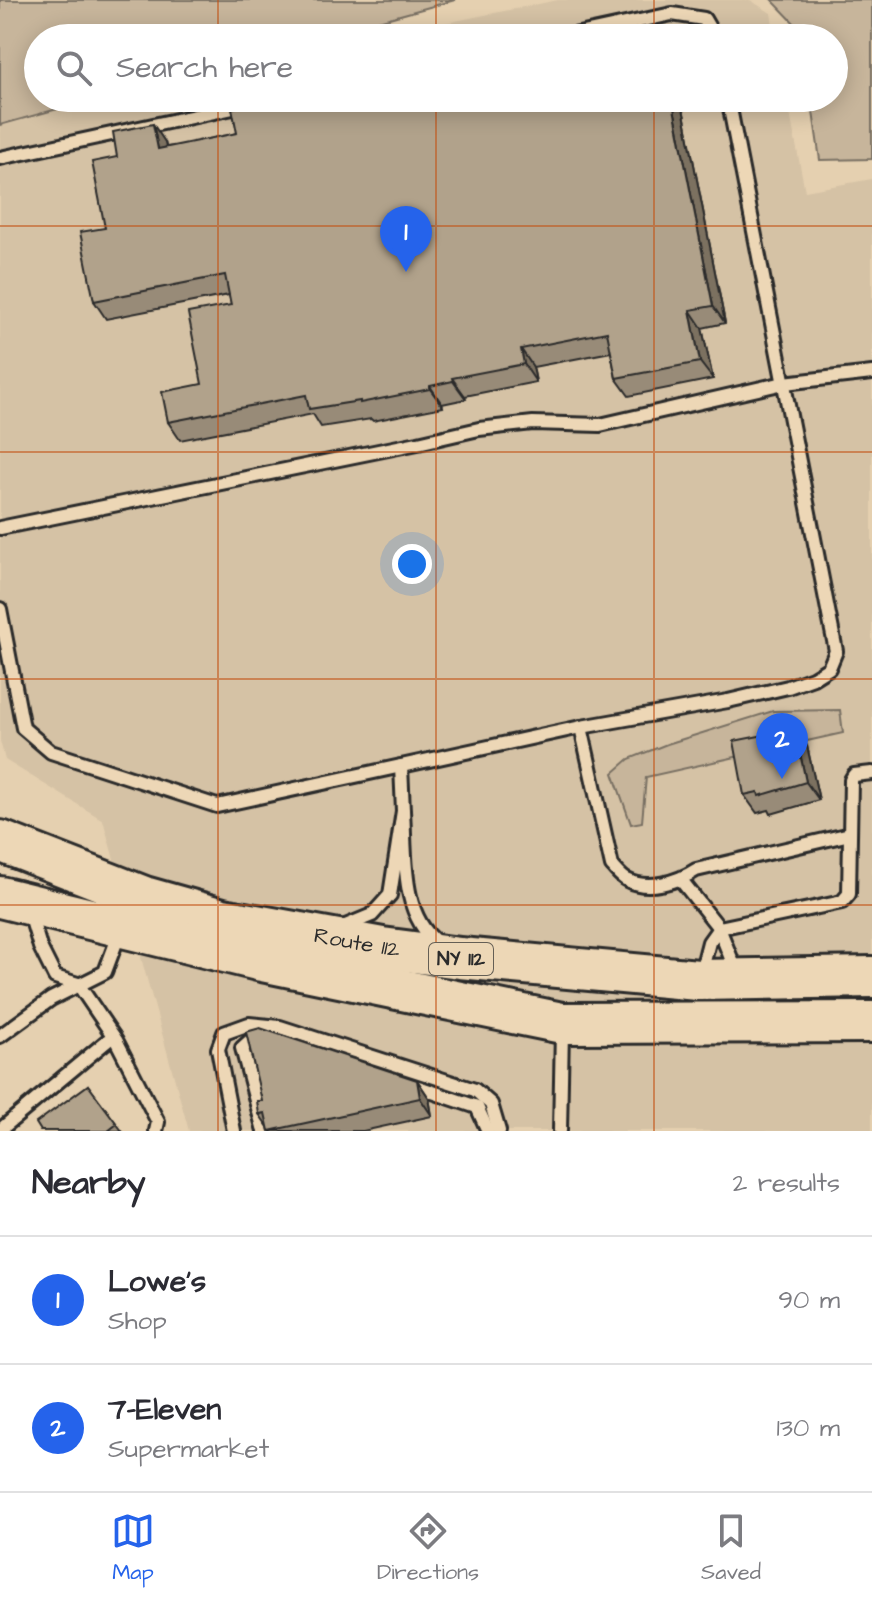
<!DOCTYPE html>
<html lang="en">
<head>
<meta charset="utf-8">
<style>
	:root { --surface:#fff; --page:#f2f2f3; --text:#2b2b33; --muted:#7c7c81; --line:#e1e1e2; --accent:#2563eb }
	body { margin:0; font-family:"Architects Daughter",sans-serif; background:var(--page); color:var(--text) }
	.you { position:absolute; left:412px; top:564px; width:28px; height:28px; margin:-20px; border:6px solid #fff; border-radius:50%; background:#1a73e8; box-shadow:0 0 0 12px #1a73e833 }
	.badge { display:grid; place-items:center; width:52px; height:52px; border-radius:50%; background:var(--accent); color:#fff; font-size:26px; font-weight:700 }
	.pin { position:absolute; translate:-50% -66px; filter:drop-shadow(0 2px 4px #0008) }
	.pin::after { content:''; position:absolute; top:42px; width:28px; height:24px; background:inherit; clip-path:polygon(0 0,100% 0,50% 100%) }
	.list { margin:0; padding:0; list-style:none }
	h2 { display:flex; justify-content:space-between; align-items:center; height:104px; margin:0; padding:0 32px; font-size:34px }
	h2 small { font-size:26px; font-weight:400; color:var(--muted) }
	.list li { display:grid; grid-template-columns:52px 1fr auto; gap:24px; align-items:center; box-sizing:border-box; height:128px; padding:0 32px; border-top:2px solid var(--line) }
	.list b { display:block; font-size:30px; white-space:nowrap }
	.list p { margin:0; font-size:26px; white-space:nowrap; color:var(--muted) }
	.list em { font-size:26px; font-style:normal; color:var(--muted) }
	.icon { flex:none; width:44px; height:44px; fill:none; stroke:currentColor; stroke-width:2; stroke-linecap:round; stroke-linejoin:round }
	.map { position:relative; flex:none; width:872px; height:1131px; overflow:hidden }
	.search { position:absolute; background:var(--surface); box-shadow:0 4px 20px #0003; left:24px; right:24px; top:24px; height:88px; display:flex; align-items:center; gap:20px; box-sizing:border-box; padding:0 28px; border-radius:44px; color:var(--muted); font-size:30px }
	.sheet { height:360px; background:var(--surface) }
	nav { display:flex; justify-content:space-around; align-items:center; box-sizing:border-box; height:112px; border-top:2px solid var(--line); background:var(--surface); font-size:22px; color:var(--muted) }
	nav a { display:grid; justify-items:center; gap:4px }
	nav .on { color:var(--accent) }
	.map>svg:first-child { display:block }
	.built { fill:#d5c2a5 }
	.green { fill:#c7b59b; stroke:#797063; stroke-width:2 }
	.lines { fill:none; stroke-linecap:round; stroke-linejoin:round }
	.lane-casing { stroke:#2b2b2b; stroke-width:18 }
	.primary-casing { stroke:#2b2b2b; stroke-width:46 }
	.lane { stroke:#edd7b6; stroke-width:12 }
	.primary { stroke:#edd7b6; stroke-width:40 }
	.wall { fill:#988b78; stroke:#2b2b2b; stroke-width:2 }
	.shaded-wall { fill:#7c7161; stroke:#2b2b2b; stroke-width:2 }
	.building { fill:#b1a28b; stroke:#2b2b2b; stroke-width:2 }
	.grid { fill:none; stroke:#c25012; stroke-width:2; stroke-opacity:0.55 }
	.labels { text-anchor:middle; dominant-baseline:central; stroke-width:7; stroke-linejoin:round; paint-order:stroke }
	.shield { fill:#edd7b6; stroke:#655f55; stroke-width:2 }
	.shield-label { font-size:20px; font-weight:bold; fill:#2b2b2b }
	.street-label { font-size:22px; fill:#2b2b2b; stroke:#edd7b6 }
</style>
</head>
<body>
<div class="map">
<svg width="872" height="1131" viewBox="0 0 872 1131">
	<rect width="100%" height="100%" fill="#e5d0b0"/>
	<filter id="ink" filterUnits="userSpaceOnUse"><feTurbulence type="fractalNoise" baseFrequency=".0125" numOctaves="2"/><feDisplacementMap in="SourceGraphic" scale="16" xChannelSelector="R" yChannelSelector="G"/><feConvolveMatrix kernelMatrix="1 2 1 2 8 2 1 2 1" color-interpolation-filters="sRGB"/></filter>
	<g filter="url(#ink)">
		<g class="built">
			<path d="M 558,0 L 750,0 L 771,13 L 775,38 L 372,38 Z"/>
			<path d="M 77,98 L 787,98 L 805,191 L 872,179 L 872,1131 L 189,1131 L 103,820 L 5,760 L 0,741 L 0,114 Z"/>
		</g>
		<g class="green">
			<path d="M 0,0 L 455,0 L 316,38 L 38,38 L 38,98 L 97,98 L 0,125 Z"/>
			<path d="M 772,0 L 872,0 L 872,159 L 820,160 L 811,98 L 834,98 L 834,38 L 801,38 L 800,29 Z"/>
			<path d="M 840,710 L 843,733 L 646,777 L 642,822 L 631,824 L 613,773 L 629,759 L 667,744 L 773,711 Z"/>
		</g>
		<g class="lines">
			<defs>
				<g id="lane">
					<path d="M 560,38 L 672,14 L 704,19 L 715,38"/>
					<path d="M 0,158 L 279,98"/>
					<path d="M 0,528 L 418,443 L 479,429 L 533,423 L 600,425 L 784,383 L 872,373"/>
					<path d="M 0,609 L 23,728 L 51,752 L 217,806 L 581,727 L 728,701 L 788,687 L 813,678 L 829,668 L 836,651 L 728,98"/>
					<path d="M 581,727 L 612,866 C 616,870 621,877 627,880 C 647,891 678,882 696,870 L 850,834"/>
					<path d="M 401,766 L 403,811"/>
					<path d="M 681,880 L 719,928 L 736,971"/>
					<path d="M 29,910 L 40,947 L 55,977 L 78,984 L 116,1040 L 158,1122 L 156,1131"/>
					<path d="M 338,929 L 372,915 L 390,895 L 403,811 C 406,854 400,915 438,943"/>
					<path d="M 701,973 L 709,942 L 719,928 L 842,902 L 849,894 L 851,780 L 854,775 L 872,773"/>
					<path d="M 0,1036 L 51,999 L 105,972 L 120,932"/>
					<path d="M 262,1038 L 252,1039 L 242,1048 L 264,1131"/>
					<path d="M 409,1084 L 477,1107 L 488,1131"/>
					<path d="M 0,1130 L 113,1036"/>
					<path d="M 234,1131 L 218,1049 L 224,1033 L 249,1024 L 280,1027 L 475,1090 L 491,1104 L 499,1131"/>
					<path d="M 560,1131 L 562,1030"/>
				</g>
				<g id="primary">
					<path d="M 0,841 L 144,897 L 222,919 L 382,948 L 460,958 L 698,980 L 872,977"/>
					<path d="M 0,897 L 262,961 L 562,1023 L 872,1022"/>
				</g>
			</defs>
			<use href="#lane" class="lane-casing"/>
			<use href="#primary" class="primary-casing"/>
			<use href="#lane" class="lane"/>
			<use href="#primary" class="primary"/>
		</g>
		<g class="wall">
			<path d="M 681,98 L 725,323 L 702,328 L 713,379 L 629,396 L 616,378 L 611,352 L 533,367 L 536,382 L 465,396 L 466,399 L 442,404 L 443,407 L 373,421 L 371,419 L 321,427 L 313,414 L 180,440 L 168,422 L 202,384 L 231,305 L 229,295 L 106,319 L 94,301 L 117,157 L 165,142 L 166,147 Z"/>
			<path d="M 807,746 L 819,800 L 771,814 L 769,810 L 757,813 L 744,795 Z"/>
			<path d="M 417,1080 L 429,1098 L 432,1116 L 363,1131 L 269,1131 L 268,1127 L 259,1114 Z"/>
			<path d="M 88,1085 L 122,1131 L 41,1131 Z"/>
		</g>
		<g class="shaded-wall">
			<path d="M 672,98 L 681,98 L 725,323 L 713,306 Z"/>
			<path d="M 153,124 L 165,142 L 170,167 L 158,149 Z"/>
			<path d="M 690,310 L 702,328 L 713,379 L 700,362 Z"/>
			<path d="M 521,349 L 533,367 L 536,382 L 524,364 Z"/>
			<path d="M 452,378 L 465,396 L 466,399 L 453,381 Z"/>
			<path d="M 430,386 L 442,404 L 443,407 L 430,389 Z"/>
			<path d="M 795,729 L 807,746 L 819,800 L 806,782 Z"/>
			<path d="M 417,1080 L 429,1098 L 432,1116 L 420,1098 Z"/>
		</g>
		<g class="building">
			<path d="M 282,98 L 672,98 L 713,306 L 690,310 L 700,362 L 616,378 L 607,332 L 521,349 L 524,364 L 452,378 L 453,381 L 430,386 L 430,389 L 360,403 L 360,401 L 309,409 L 306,395 L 168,422 L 162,392 L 202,384 L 188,313 L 231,305 L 225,275 L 94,301 L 80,232 L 105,228 L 92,162 L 117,157 L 113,132 L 153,124 L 158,149 L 237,133 L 232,108 Z"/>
			<path d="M 795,729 L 806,782 L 759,796 L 758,792 L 744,795 L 734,741 Z"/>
			<path d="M 260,1028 L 417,1080 L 420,1098 L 269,1131 L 265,1113 L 259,1114 L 257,1101 L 262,1101 L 246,1032 Z"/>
			<path d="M 88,1085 L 117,1124 L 108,1131 L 41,1131 L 36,1123 Z"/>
		</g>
	</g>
	<path class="grid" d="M 218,0 L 218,38M 436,0 L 436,38M 654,0 L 654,38M 218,98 L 218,1131M 436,98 L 436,1131M 654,98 L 654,1131M 0,226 L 872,226M 0,452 L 872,452M 0,679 L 872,679M 0,905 L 872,905"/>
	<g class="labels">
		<rect class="shield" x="429" y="943" width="64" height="32" rx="6"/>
		<g class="shield-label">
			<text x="461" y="959">NY 112</text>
		</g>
		<g class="street-label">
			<text transform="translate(357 943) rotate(10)">Route 112</text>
		</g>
	</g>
</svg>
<div class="you"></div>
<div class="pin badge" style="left:406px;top:272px">1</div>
<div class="pin badge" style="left:782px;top:779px">2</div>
<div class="search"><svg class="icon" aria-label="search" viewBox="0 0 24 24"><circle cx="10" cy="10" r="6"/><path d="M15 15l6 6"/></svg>Search here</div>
</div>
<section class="sheet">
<h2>Nearby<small>2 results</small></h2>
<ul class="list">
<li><span class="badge">1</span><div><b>Lowe's</b><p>Shop</p></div><em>90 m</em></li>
<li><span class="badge">2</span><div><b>7-Eleven</b><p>Supermarket</p></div><em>130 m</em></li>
</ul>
</section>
<nav>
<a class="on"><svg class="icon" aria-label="map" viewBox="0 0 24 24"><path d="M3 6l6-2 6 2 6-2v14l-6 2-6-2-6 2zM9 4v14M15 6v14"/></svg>Map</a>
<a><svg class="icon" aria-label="directions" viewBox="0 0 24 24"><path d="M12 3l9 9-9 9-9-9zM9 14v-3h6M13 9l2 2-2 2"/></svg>Directions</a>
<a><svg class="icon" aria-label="saved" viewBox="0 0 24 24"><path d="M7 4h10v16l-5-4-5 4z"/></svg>Saved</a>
</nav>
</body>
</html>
